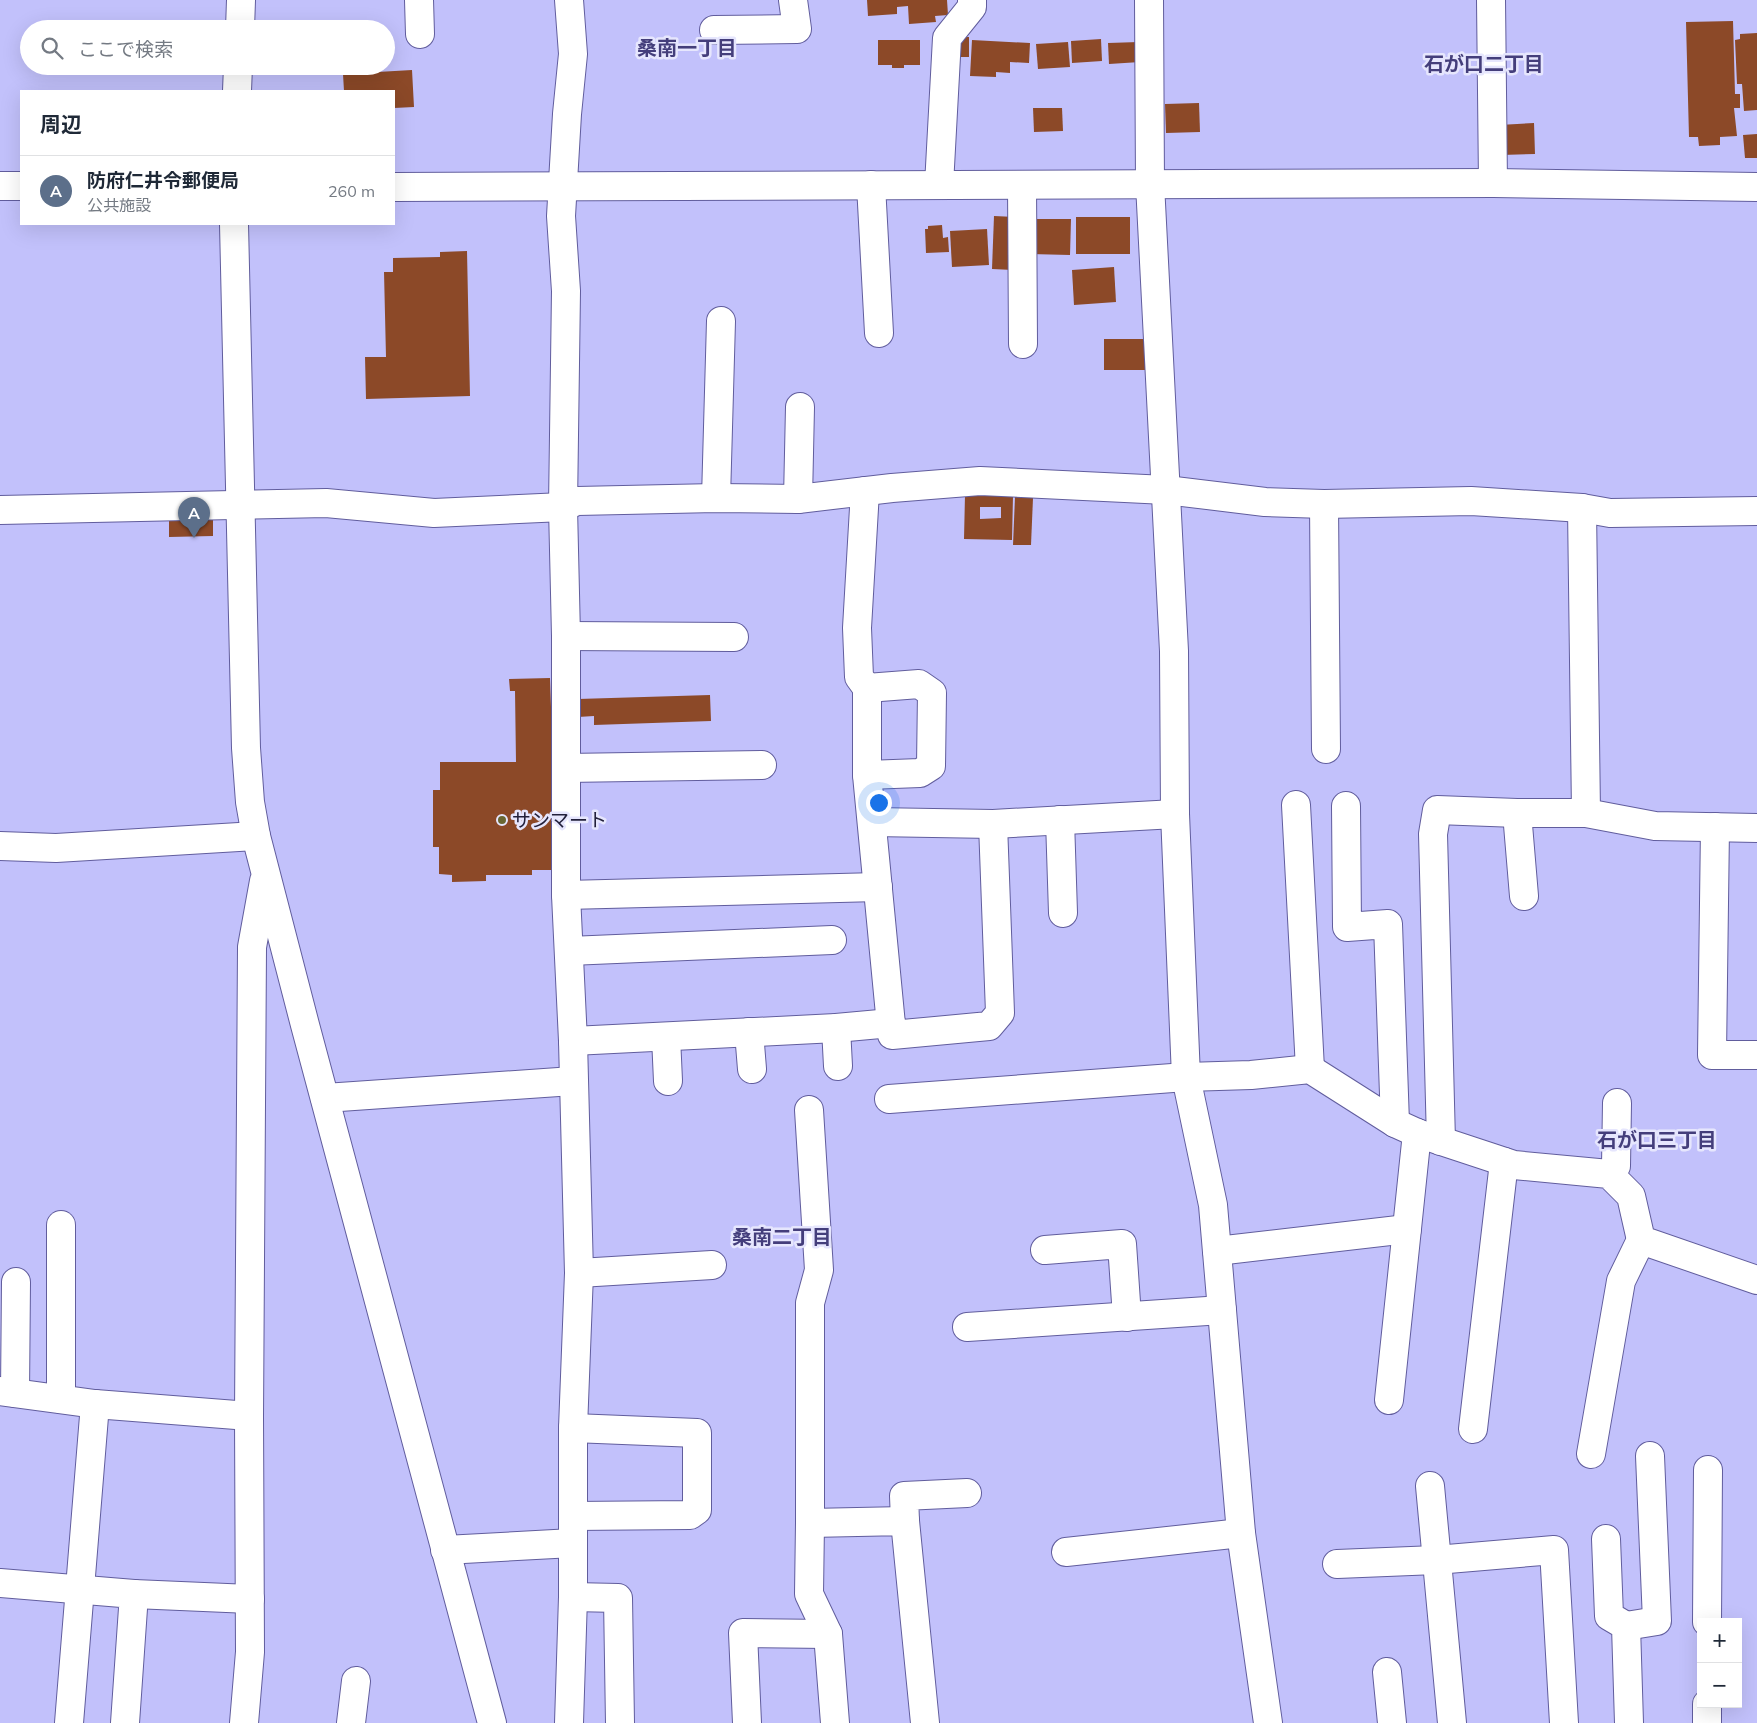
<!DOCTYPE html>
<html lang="ja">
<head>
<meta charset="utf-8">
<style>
	:root { --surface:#fff; --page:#f2f2f3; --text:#1f2937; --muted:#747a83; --line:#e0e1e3; --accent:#696632 }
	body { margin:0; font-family:Mulish,"Noto Sans JP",sans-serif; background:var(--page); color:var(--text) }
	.controls { position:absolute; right:15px; bottom:15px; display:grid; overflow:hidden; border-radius:0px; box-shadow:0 5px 20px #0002 }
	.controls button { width:45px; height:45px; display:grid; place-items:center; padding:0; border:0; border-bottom:1px solid var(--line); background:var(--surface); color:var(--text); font:25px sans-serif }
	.you { position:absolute; left:878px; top:802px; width:18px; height:18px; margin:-12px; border:4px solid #fff; border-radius:50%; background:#1a73e8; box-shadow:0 0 0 8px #1a73e833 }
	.badge { display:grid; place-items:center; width:32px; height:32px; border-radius:50%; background:var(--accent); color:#fff; font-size:16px; font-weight:700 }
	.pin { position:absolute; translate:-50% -41px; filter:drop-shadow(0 1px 2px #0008) }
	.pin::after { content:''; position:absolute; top:26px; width:18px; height:15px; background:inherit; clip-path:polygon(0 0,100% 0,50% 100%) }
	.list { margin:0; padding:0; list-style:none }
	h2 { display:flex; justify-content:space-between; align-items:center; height:65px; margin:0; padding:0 20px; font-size:21px }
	h2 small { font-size:16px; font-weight:400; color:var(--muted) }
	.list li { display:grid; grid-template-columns:32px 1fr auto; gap:15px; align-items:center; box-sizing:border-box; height:70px; padding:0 20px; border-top:1px solid var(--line) }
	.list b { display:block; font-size:19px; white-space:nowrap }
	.list p { margin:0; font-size:16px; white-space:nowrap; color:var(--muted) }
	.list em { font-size:16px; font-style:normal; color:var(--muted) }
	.icon { flex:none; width:28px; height:28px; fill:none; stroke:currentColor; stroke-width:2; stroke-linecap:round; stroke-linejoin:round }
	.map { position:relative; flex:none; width:1757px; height:1723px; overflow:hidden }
	.search { position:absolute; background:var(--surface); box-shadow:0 5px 20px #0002; left:20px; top:20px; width:375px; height:55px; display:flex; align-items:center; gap:12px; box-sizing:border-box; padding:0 18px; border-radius:28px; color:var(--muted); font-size:19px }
	.panel { position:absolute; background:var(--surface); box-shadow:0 5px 20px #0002; left:20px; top:90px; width:375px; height:135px; border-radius:0px }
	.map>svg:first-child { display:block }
	.building { fill:#8c4928; fill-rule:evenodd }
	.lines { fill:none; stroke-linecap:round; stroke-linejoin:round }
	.minor-casing { stroke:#615d9d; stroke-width:30 }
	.minor { stroke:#fff; stroke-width:28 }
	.poi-dot { fill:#696632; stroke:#e6e6fd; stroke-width:2 }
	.labels { text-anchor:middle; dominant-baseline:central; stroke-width:5; stroke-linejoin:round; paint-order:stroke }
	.poi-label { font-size:19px; fill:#22203b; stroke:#e6e6fd; text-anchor:start }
	.neighbourhood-label { font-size:20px; font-weight:bold; fill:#443e7b; stroke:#e6e6fd }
</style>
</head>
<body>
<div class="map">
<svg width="1757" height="1723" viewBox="0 0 1757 1723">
	<rect width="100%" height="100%" fill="#c2c1fb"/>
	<g class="building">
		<path d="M 867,0 L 947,0 L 948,15 L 935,16 L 936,22 L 909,24 L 908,6 L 897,7 L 897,14 L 868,16 Z"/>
		<path d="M 1733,21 L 1735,94 L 1740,94 L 1740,108 L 1734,108 L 1737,136 L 1720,137 L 1720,145 L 1699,146 L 1698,137 L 1689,137 L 1686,22 Z"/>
		<path d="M 1757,33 L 1757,110 L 1744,111 L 1742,84 L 1737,84 L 1735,40 L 1740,39 L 1740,34 Z"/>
		<rect x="958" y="37" width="11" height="20"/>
		<path d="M 1101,39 L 1102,61 L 1072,63 L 1071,41 Z"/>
		<path d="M 878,40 L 920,40 L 920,65 L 904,65 L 904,68 L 892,68 L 892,65 L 878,65 Z"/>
		<path d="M 972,40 L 1030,43 L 1029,63 L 1010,62 L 1010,73 L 996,72 L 996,77 L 970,76 Z"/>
		<path d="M 1068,42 L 1070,67 L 1038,69 L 1036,44 Z"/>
		<path d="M 1139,42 L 1140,62 L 1109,64 L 1108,43 Z"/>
		<path d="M 412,70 L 414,107 L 394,108 L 394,91 L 344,91 L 343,74 Z"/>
		<path d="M 1199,103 L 1200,132 L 1166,133 L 1165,104 Z"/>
		<path d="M 1033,108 L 1062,108 L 1063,131 L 1034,132 Z"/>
		<path d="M 1534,123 L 1535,154 L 1501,155 L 1499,125 Z"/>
		<path d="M 1757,134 L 1757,158 L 1745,158 L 1743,135 Z"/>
		<path d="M 994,216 L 1015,217 L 1013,270 L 992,269 Z"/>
		<rect x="1076" y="217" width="54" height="37"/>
		<path d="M 1031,219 L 1071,219 L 1070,255 L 1030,254 Z"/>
		<path d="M 942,225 L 943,238 L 948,237 L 949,252 L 926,253 L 925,229 L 928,229 L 928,226 Z"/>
		<path d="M 987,229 L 989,265 L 952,267 L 950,231 Z"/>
		<path d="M 467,251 L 470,396 L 366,399 L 365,357 L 386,357 L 384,272 L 393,272 L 393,258 L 440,257 L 440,252 Z"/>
		<path d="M 1114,267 L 1116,302 L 1074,305 L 1072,270 Z"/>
		<path d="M 1104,339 L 1145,339 L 1146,370 L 1104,370 Z"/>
		<path d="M 965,495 L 1013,496 L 1012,540 L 964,539 ZM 980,507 L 1001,507 L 1001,518 L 980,519 Z"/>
		<path d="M 1015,497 L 1033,498 L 1031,545 L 1013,545 Z"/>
		<path d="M 169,512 L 213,512 L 213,536 L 169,537 Z"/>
		<path d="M 550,678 L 551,707 L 551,870 L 532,870 L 532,875 L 486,875 L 486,881 L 452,882 L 452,875 L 439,874 L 439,847 L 433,847 L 433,790 L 440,790 L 440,762 L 516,762 L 515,691 L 510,691 L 509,679 Z"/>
		<path d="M 710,695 L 711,721 L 594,725 L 594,716 L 578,717 L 578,699 Z"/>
	</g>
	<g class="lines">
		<defs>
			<g id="minor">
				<path d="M 419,0 L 420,34"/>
				<path d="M 1149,0 L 1150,184 L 1174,651 L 1175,814 L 1186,1077 L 1213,1205 L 1241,1533 L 1268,1723"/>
				<path d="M 1491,0 L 1493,183"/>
				<path d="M 240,29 L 241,0"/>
				<path d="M 714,30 L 797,29 L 793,0"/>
				<path d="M 237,91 L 238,66"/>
				<path d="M 871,185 L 879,333"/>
				<path d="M 939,185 L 947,38 L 972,7 L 972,0"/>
				<path d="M 1022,185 L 1023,344"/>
				<path d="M 0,186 L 21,186"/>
				<path d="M 394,187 L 1493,183 L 1757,187"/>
				<path d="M 234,224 L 246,748 L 250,802 L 256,836 L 305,1025 L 492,1723"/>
				<path d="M 865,491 L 857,628 L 859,677 L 867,688 L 867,775 L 892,1035 L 989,1026 L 1000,1013 L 993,824"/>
				<path d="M 716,498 L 721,321"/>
				<path d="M 798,499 L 800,407"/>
				<path d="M 1324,504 L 1326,749"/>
				<path d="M 1582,508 L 1586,813"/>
				<path d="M 0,510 L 326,503 L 434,513 L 563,507 L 577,501 L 716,498 L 798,499 L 892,488 L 980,481 L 1166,490 L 1265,502 L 1324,504 L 1471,501 L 1582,508 L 1610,513 L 1757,511"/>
				<path d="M 566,636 L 734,637"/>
				<path d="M 867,688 L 919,684 L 932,693 L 931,766 L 920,773 L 867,775"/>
				<path d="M 566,768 L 762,765"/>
				<path d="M 1296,805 L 1310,1069"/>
				<path d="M 1346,806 L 1347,927 L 1388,924 L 1395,1123"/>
				<path d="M 1517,813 L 1524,896"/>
				<path d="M 1060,820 L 1063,913"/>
				<path d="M 873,822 L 993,824 L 1175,814"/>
				<path d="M 1715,827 L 1712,1055 L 1757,1055"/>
				<path d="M 0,846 L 56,848 L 256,836"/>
				<path d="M 566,895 L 878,887"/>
				<path d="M 569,951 L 832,940"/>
				<path d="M 836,1028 L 838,1066"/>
				<path d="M 749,1032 L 752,1069"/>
				<path d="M 666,1037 L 668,1081"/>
				<path d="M 573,1041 L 836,1028 L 891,1023"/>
				<path d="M 325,1098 L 573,1081"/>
				<path d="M 889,1099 L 1186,1077 L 1251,1075 L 1310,1069 L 1395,1123 L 1417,1133 L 1514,1165 L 1609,1174 L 1631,1196 L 1641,1240 L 1757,1280"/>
				<path d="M 809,1110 L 819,1270 L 810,1303 L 810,1523 L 905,1521 L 925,1723"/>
				<path d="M 1441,1141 L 1433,834 L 1437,810 L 1517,813 L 1586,813 L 1655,826 L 1757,828"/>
				<path d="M 1609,1174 L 1616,1166 L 1617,1103"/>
				<path d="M 1045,1250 L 1122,1244 L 1127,1317"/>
				<path d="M 1217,1251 L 1407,1229"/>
				<path d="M 579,1273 L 712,1265"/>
				<path d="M 967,1327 L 1222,1310"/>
				<path d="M 0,1391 L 95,1404 L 249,1416"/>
				<path d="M 15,1393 L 16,1282"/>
				<path d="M 61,1399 L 61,1225"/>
				<path d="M 1389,1400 L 1417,1133"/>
				<path d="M 573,1428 L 697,1433 L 697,1510 L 690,1515 L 573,1516"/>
				<path d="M 1473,1429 L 1504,1162"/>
				<path d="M 1591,1454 L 1621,1281 L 1641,1240"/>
				<path d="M 1430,1486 L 1452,1723"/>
				<path d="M 905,1521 L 904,1496 L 967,1493"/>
				<path d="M 810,1523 L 809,1594 L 828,1634 L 835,1723"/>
				<path d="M 1606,1539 L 1609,1616 L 1626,1626 L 1629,1723"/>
				<path d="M 445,1550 L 573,1543"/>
				<path d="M 1066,1552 L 1241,1533"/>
				<path d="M 1337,1564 L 1436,1560 L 1554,1550 L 1564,1723"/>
				<path d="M 0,1583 L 134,1594 L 125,1723"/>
				<path d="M 134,1594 L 250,1599"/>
				<path d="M 573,1597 L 618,1598 L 620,1723"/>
				<path d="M 1707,1622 L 1708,1470"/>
				<path d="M 1626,1626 L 1657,1621 L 1650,1456"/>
				<path d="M 1387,1672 L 1392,1723"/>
				<path d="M 69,1723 L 95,1404"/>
				<path d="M 244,1723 L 250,1652 L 249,1416 L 252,947 L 264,881"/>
				<path d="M 351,1723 L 356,1681"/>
				<path d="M 569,1723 L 573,1597 L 573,1428 L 579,1273 L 573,1041 L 566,895 L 566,636 L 563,507 L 566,291 L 561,216 L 567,114 L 573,54 L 569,0"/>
				<path d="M 747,1723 L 743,1633 L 828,1634"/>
				<path d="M 1707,1723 L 1707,1704"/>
			</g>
		</defs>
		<use href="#minor" class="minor-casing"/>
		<use href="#minor" class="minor"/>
	</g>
	<circle class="poi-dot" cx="502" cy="820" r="5"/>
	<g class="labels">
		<g class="poi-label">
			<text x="512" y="820">サンマート</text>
		</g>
		<g class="neighbourhood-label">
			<text x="687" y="47">桑南一丁目</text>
			<text x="1484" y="63">石が口二丁目</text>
			<text x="1657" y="1139">石が口三丁目</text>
			<text x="782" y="1236">桑南二丁目</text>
		</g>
	</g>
</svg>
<div class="controls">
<button>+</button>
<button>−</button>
</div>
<div class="you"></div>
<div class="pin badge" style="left:194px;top:538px;background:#5c6f8a">A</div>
<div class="search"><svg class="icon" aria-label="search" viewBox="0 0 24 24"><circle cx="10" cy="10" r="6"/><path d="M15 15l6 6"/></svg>ここで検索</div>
<section class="panel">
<h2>周辺<small></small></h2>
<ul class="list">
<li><span class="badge" style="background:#5c6f8a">A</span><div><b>防府仁井令郵便局</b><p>公共施設</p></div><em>260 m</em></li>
</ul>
</section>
</div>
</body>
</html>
